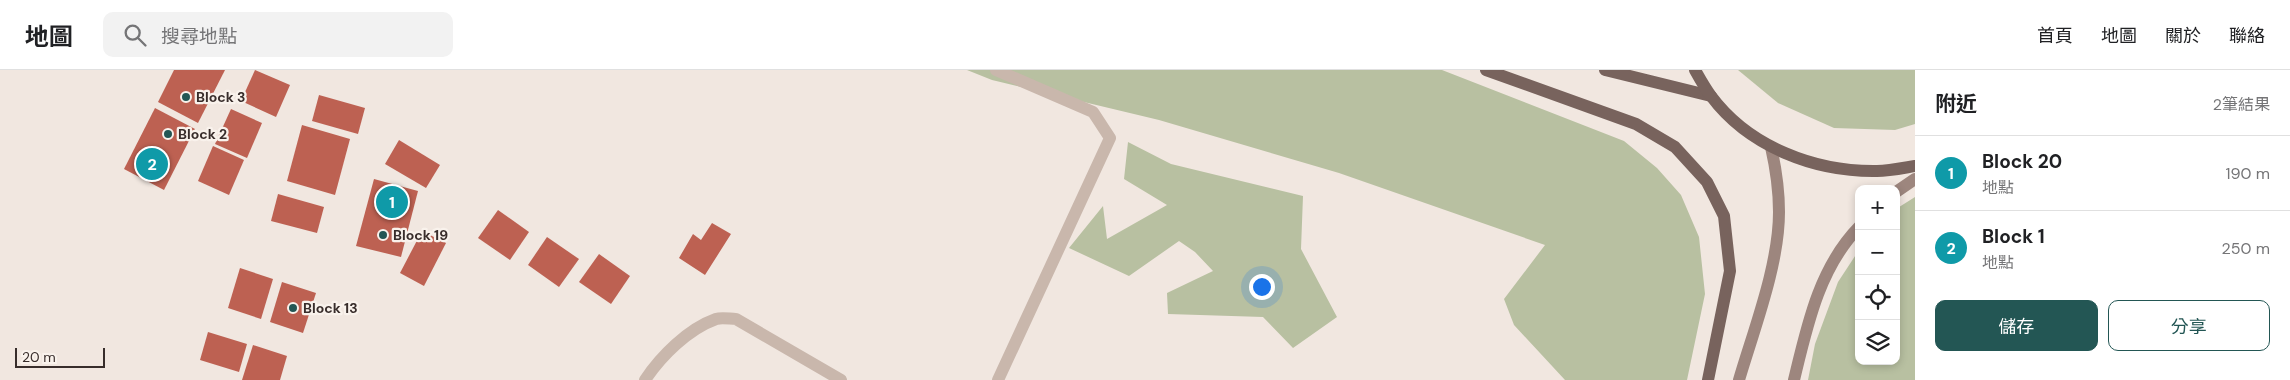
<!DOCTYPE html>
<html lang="zh-TW">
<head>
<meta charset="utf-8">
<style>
	:root { --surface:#fff; --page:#f2f2f2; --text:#202124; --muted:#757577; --line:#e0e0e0; --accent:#235654 }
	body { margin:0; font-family:"DM Sans","Noto Sans TC",sans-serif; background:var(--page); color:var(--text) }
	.controls { position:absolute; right:15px; bottom:15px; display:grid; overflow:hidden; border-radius:10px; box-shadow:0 2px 8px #0003 }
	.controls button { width:45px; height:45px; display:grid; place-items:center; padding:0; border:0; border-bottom:1px solid var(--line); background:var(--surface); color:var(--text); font:25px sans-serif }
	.scale { position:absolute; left:15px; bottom:12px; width:90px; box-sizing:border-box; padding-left:5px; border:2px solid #382d2b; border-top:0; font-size:14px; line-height:18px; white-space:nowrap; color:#382d2b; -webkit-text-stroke:4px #f9f2ec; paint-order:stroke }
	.you { position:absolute; left:1261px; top:216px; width:18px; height:18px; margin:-12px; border:4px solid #fff; border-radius:50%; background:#1a73e8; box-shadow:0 0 0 8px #1a73e833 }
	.badge { display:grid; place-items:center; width:32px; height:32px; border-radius:50%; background:var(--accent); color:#fff; font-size:16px; font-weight:700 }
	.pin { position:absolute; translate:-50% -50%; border:2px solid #fff; box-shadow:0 1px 5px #0006 }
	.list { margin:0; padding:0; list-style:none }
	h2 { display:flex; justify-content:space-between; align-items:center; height:65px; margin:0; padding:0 20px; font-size:21px }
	h2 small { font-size:16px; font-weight:400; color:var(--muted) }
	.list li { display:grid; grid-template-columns:32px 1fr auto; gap:15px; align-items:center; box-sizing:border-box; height:75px; padding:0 20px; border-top:1px solid var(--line) }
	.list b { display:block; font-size:19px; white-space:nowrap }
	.list p { margin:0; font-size:16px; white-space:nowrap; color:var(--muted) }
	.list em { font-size:16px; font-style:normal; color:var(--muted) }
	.actions { display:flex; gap:10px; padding:15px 20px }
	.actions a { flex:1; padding:11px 0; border:1px solid var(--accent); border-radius:10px; text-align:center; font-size:18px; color:var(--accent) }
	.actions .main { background:var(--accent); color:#fff }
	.icon { flex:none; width:28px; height:28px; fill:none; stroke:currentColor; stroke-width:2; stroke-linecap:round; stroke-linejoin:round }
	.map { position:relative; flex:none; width:1915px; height:310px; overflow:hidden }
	header { display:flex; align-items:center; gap:30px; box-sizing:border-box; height:70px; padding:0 25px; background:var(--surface); border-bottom:1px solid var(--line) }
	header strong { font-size:24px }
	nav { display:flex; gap:28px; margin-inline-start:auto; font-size:18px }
	.search { width:350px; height:45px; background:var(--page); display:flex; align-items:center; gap:12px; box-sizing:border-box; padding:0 18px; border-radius:10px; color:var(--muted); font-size:19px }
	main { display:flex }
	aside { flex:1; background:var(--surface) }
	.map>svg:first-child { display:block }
	.green { fill:#b8c0a1 }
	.building { fill:#bd6152 }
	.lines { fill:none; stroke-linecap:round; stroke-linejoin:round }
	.minor { stroke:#c9b7ac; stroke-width:12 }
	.secondary { stroke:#9d867e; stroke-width:12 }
	.primary { stroke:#78635d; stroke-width:12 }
	.poi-dot { fill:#235654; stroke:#f9f2ec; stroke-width:2 }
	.labels { text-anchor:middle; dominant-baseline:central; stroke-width:4.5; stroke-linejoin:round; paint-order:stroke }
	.poi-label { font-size:14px; font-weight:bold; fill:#382d2b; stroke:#f9f2ec; text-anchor:start }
</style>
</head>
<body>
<header>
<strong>地圖</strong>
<div class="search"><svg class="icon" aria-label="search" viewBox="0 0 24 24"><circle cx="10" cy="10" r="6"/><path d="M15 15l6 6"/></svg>搜尋地點</div>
<nav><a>首頁</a><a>地圖</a><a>關於</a><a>聯絡</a></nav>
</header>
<main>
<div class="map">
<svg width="1915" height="310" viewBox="0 0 1915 310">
	<rect width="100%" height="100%" fill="#f1e7e0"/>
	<g class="green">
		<path d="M 967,0 L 1442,0 L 1624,71 L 1657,98 L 1681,125 L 1699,167 L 1705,224 L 1687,310 L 1565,310 L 1514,255 L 1504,229 L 1545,175 L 1339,103 L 1159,50 L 992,10 Z"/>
		<path d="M 1738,0 L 1915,0 L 1915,54 L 1895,60 L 1834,58 L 1778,33 Z"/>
		<path d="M 1128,72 L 1171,94 L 1303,126 L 1301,179 L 1337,247 L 1293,278 L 1263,247 L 1168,244 L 1167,223 L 1213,201 L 1195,182 L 1179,171 L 1129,206 L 1069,178 L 1103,136 L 1107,169 L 1167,135 L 1124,109 Z"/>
		<path d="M 1915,127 L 1915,310 L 1808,310 L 1815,274 L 1838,212 L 1859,180 L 1859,291 L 1896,291 L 1896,139 Z"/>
	</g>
	<g class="building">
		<path d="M 174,0 L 225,0 L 198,53 L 158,32 Z"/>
		<path d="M 255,0 L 290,15 L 276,47 L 241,31 Z"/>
		<path d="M 319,25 L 365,38 L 358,64 L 312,51 Z"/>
		<path d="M 155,38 L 195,59 L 164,120 L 124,99 Z"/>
		<path d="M 231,39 L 262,53 L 247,88 L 215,74 Z"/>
		<path d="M 302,55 L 350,69 L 335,125 L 287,111 Z"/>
		<path d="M 399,70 L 440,95 L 426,118 L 385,94 Z"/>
		<path d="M 213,76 L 244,90 L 229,125 L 198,111 Z"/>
		<path d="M 374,109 L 418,121 L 401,187 L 356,176 Z"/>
		<path d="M 278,124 L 324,137 L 317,163 L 271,151 Z"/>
		<path d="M 498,140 L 529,162 L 510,190 L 478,168 Z"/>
		<path d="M 712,153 L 731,164 L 705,205 L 679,188 L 693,164 L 701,170 Z"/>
		<path d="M 422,161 L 446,173 L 424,216 L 400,203 Z"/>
		<path d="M 547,167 L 579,189 L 559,217 L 528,195 Z"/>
		<path d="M 599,184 L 630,206 L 611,234 L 579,212 Z"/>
		<path d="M 240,198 L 273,209 L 261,249 L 228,238 Z"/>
		<path d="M 282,212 L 316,223 L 303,263 L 270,252 Z"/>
		<path d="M 208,262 L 247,274 L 239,302 L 200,290 Z"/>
		<path d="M 253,275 L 287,286 L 280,310 L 242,310 Z"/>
	</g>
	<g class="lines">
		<g class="minor">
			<path d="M 996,0 L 1093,42 L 1110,68 L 998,310"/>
			<path d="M 645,310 C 661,286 688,259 716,249 C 722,247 730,249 736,249 L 841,310"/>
		</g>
		<g class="secondary">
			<path d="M 1896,122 L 1915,109"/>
			<path d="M 1739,310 C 1754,259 1779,195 1779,142 C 1779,120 1776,99 1771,77"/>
			<path d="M 1794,310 C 1807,256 1819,198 1859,157"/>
		</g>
		<g class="primary">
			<path d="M 1486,0 L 1636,54 L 1675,77 L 1707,112 L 1724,146 L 1730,201 L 1708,310"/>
			<path d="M 1605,0 L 1711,26"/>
			<path d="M 1695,0 C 1700,9 1705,18 1711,26 C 1749,77 1815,102 1877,101 C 1889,101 1903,98 1915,96"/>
		</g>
	</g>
	<g class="poi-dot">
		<circle cx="186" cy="27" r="5"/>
		<circle cx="168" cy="64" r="5"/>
		<circle cx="383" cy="165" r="5"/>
		<circle cx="293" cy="238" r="5"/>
	</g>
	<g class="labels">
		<g class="poi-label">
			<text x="196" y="27">Block 3</text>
			<text x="178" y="64">Block 2</text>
			<text x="393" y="165">Block 19</text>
			<text x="303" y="238">Block 13</text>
		</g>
	</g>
</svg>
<div class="controls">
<button>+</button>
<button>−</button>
<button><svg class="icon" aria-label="locate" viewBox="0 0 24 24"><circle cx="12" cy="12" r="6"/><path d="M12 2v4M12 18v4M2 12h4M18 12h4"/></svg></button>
<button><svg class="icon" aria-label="layers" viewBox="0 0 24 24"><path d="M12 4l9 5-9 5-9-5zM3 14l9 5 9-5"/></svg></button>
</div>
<div class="scale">20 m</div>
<div class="you"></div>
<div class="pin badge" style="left:392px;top:132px;background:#0f9aa8">1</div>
<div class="pin badge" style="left:152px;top:94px;background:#0f9aa8">2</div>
</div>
<aside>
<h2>附近<small>2筆結果</small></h2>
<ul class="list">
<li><span class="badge" style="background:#0f9aa8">1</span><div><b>Block 20</b><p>地點</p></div><em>190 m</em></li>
<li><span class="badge" style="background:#0f9aa8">2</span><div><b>Block 1</b><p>地點</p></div><em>250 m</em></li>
</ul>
<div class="actions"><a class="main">儲存</a><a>分享</a></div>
</aside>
</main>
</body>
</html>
